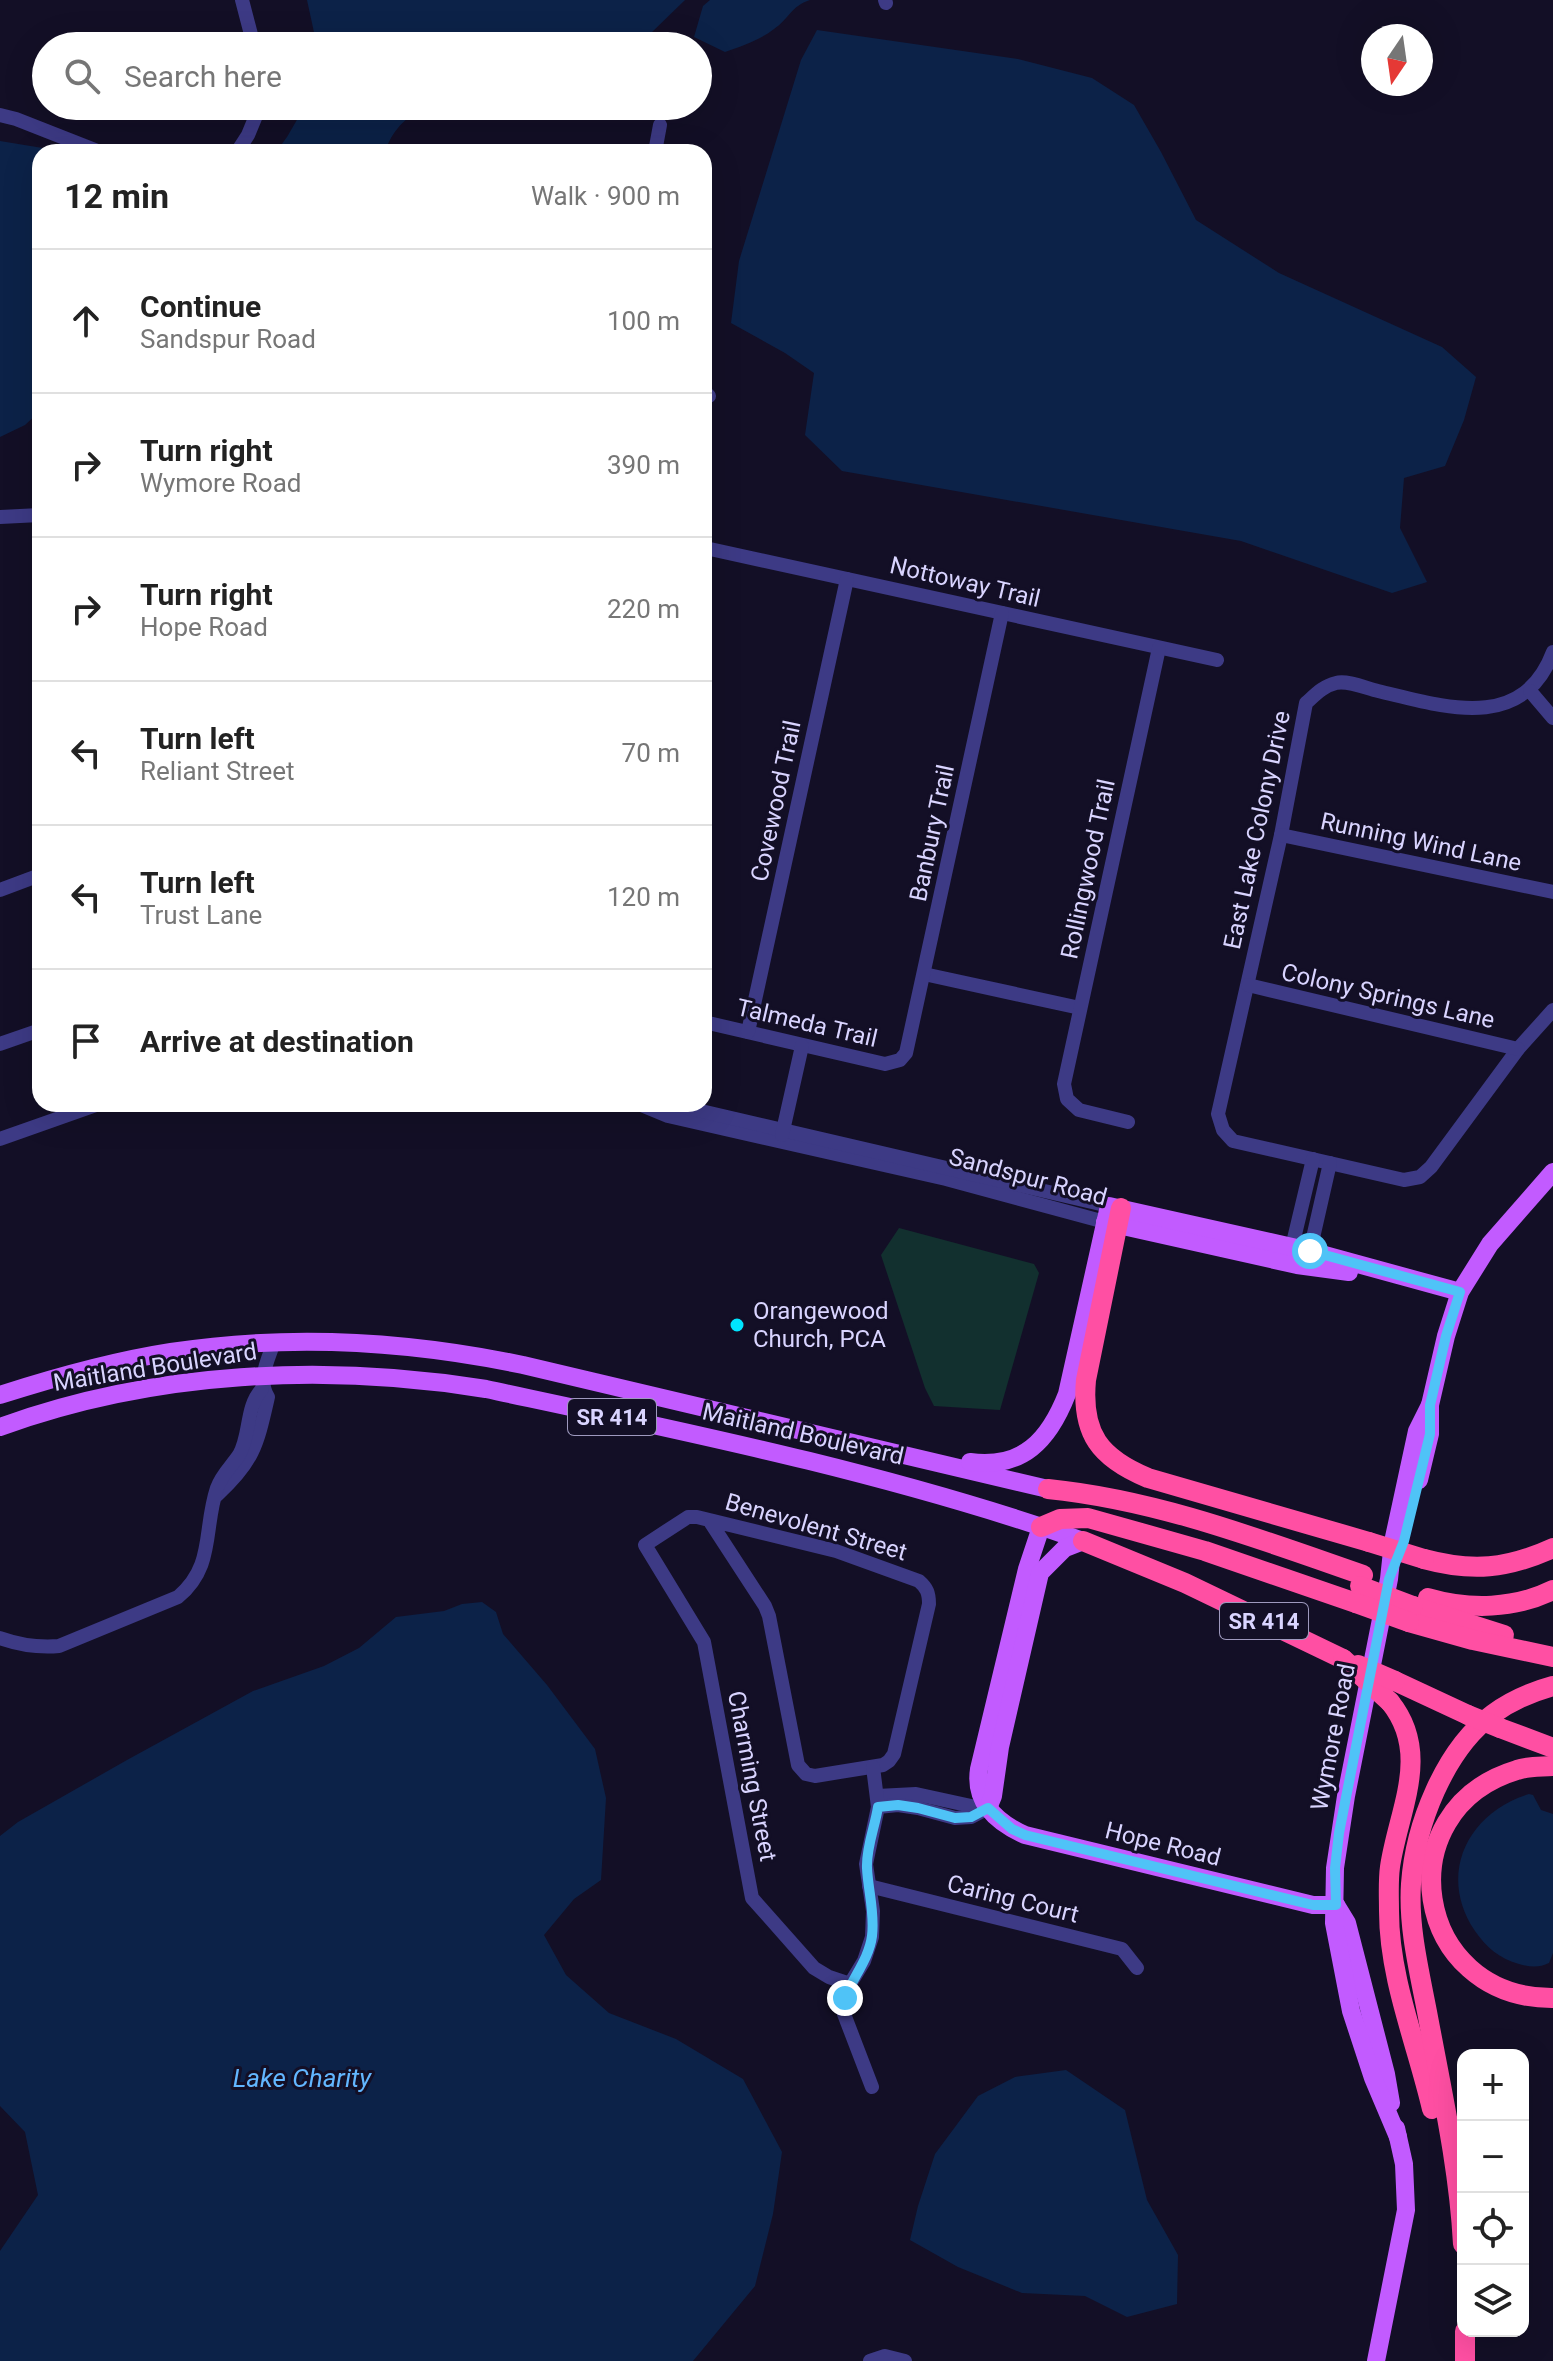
<!DOCTYPE html>
<html lang="en">
<head>
<meta charset="utf-8">
<style>
	:root { --surface:#fff; --page:#f2f2f2; --text:#222; --muted:#767676; --line:#e0e0e0 }
	body { margin:0; font-family:Roboto,sans-serif; background:var(--page); color:var(--text) }
	.controls { position:absolute; right:24px; bottom:24px; display:grid; overflow:hidden; border-radius:16px; box-shadow:0 8px 32px #0002 }
	.controls button { width:72px; height:72px; display:grid; place-items:center; padding:0; border:0; border-bottom:2px solid var(--line); background:var(--surface); color:var(--text); font:40px sans-serif }
	.compass { position:absolute; left:1361px; top:24px; width:72px; height:72px; border-radius:50%; background:var(--surface); box-shadow:0 8px 32px #0002; rotate:193deg }
	.stop { position:absolute; width:24px; height:24px; margin:-18px; border:6px solid #4fc3f7; border-radius:50%; background:#fff }
	.stop.end { background:#4fc3f7; border-color:#fff; box-shadow:0 2px 8px #0008 }
	.list { margin:0; padding:0; list-style:none }
	h2 { display:flex; justify-content:space-between; align-items:center; height:104px; margin:0; padding:0 32px; font-size:34px }
	h2 small { font-size:26px; font-weight:400; color:var(--muted) }
	.list li { display:grid; grid-template-columns:52px 1fr auto; gap:24px; align-items:center; box-sizing:border-box; height:144px; padding:0 32px; border-top:2px solid var(--line) }
	.list b { display:block; font-size:30px; white-space:nowrap }
	.list p { margin:0; font-size:26px; white-space:nowrap; color:var(--muted) }
	.list em { font-size:26px; font-style:normal; color:var(--muted) }
	.icon { flex:none; width:44px; height:44px; fill:none; stroke:currentColor; stroke-width:2; stroke-linecap:round; stroke-linejoin:round }
	.map { position:relative; flex:none; width:1553px; height:2361px; overflow:hidden }
	.search { position:absolute; background:var(--surface); box-shadow:0 8px 32px #0002; left:32px; top:32px; width:680px; height:88px; display:flex; align-items:center; gap:20px; box-sizing:border-box; padding:0 28px; border-radius:44px; color:var(--muted); font-size:30px }
	.panel { position:absolute; background:var(--surface); box-shadow:0 8px 32px #0002; left:32px; top:144px; width:680px; height:968px; border-radius:24px }
	.map>svg:first-child { display:block }
	.green { fill:#12302f }
	.water { fill:#0c2248 }
	.lines { fill:none; stroke-linecap:round; stroke-linejoin:round }
	.minor { stroke:#3d3a85; stroke-width:14 }
	.major { stroke:#c25bff; stroke-width:18 }
	.highway { stroke:#ff4fa3; stroke-width:20 }
	.highway-bridge { stroke:#ff4fa3; stroke-width:20 }
	.route { stroke:#4fc3f7; stroke-width:10 }
	.poi-dot { fill:#00e5ff; stroke:#130f26; stroke-width:3 }
	.labels { text-anchor:middle; dominant-baseline:central; stroke-width:6; stroke-linejoin:round; paint-order:stroke }
	.shield { fill:#130f26; stroke:#9e99be; stroke-width:2 }
	.shield-label { font-size:22px; font-weight:bold; fill:#d9d4ff }
	.street-label { font-size:24px; fill:#d9d4ff; stroke:#130f26 }
	.poi-label { font-size:24px; fill:#d9d4ff; stroke:#130f26; text-anchor:start }
	.water-label { font-size:26px; font-style:italic; fill:#62b6ff; stroke:#130f26 }
</style>
</head>
<body>
<div class="map">
<svg width="1553" height="2361" viewBox="0 0 1553 2361">
	<rect width="100%" height="100%" fill="#130f26"/>
	<path class="green" d="M 899,1228 L 1034,1264 L 1039,1273 L 1000,1410 L 934,1406 L 925,1388 L 881,1255 Z"/>
	<g class="water">
		<path d="M 307,0 L 685,0 L 650,34 L 626,46 L 317,46 Z"/>
		<path d="M 710,0 L 810,0 C 791,6 789,19 774,29 C 760,40 742,46 725,52 L 694,37 L 703,6 Z"/>
		<path d="M 817,30 L 1018,59 L 1092,78 L 1134,105 L 1161,152 L 1196,220 L 1279,273 L 1442,347 L 1476,377 L 1464,420 L 1445,466 L 1404,478 L 1400,528 L 1427,582 L 1392,593 L 1241,541 L 842,471 L 805,435 L 814,373 L 785,353 L 731,323 L 739,261 L 801,60 Z"/>
		<path d="M 305,106 L 465,106 C 456,107 449,113 440,115 C 433,116 426,112 420,113 C 403,116 389,138 385,152 L 276,152 L 287,137 Z"/>
		<path d="M 0,141 L 67,152 L 40,152 L 40,411 L 25,425 L 0,437 Z"/>
		<path d="M 482,1602 L 496,1612 L 503,1634 L 547,1685 L 595,1749 L 606,1798 L 601,1880 L 574,1899 L 544,1935 L 566,1975 L 609,2013 L 676,2039 L 743,2079 L 782,2152 L 773,2214 L 755,2286 L 693,2361 L 0,2361 L 0,2251 L 38,2195 L 25,2132 L 0,2106 L 0,1836 L 18,1822 L 127,1760 L 253,1691 L 324,1666 L 359,1648 L 396,1617 L 444,1611 L 462,1604 Z"/>
		<path d="M 1529,1794 L 1533,1795 L 1541,1810 L 1553,1814 L 1553,1953 L 1549,1963 C 1539,1968 1530,1967 1519,1964 C 1500,1959 1486,1947 1475,1931 C 1437,1875 1467,1813 1529,1794 Z"/>
		<path d="M 1066,2070 L 1125,2110 L 1147,2200 L 1178,2255 L 1177,2304 L 1127,2317 L 1085,2296 L 1022,2293 L 958,2267 L 910,2240 L 918,2206 L 935,2154 L 978,2096 L 1015,2077 Z"/>
	</g>
	<g class="lines">
		<g class="minor">
			<path d="M 242,0 L 254,46"/>
			<path d="M 885,0 L 886,3"/>
			<path d="M 0,115 L 16,119 L 100,152"/>
			<path d="M 237,152 L 248,135 L 260,106"/>
			<path d="M 655,152 L 660,125"/>
			<path d="M 704,391 L 709,396"/>
			<path d="M 0,517 L 40,515"/>
			<path d="M 704,550 L 710,549 L 1217,660"/>
			<path d="M 1553,652 C 1522,734 1442,706 1378,691 C 1366,688 1347,680 1336,683 C 1323,686 1315,695 1306,703 L 1281,835 L 1218,1114 L 1223,1130 L 1233,1141 L 1404,1180 L 1420,1177 L 1431,1167 L 1518,1049 L 1553,1010"/>
			<path d="M 1530,691 L 1553,718"/>
			<path d="M 1281,835 L 1553,892"/>
			<path d="M 0,890 L 40,875"/>
			<path d="M 924,974 L 1080,1008"/>
			<path d="M 1248,985 L 1518,1049"/>
			<path d="M 704,1022 L 885,1064 L 900,1060 L 906,1053 L 1002,613"/>
			<path d="M 748,1032 L 847,579"/>
			<path d="M 0,1044 L 40,1030"/>
			<path d="M 639,1104 L 668,1116 L 946,1179 L 1105,1222"/>
			<path d="M 671,1104 L 1109,1206"/>
			<path d="M 1128,1122 L 1079,1110 L 1067,1099 L 1064,1084 L 1159,648"/>
			<path d="M 782,1135 L 802,1046"/>
			<path d="M 0,1139 L 99,1104"/>
			<path d="M 1294,1253 L 1292,1247 L 1313,1159"/>
			<path d="M 1303,1259 L 1310,1251 L 1330,1163"/>
			<path d="M 217,1495 C 254,1461 257,1445 268,1397 C 257,1380 268,1360 274,1342"/>
			<path d="M 709,1520 L 765,1606 L 769,1616 L 798,1765 L 806,1774 L 815,1776 L 883,1765 L 889,1761 L 894,1754 L 929,1604 C 929,1593 927,1588 919,1581 L 836,1551 L 697,1517 L 688,1517 L 645,1545 L 704,1642 L 752,1898 L 814,1968 L 829,1977 L 850,1984"/>
			<path d="M 0,1638 C 20,1645 37,1648 59,1646 L 178,1597 C 215,1566 203,1530 217,1488 C 222,1474 231,1467 239,1455 C 251,1435 245,1407 262,1389"/>
			<path d="M 877,1796 L 916,1794 L 985,1809"/>
			<path d="M 878,1807 L 898,1805 L 918,1808 L 955,1818 L 971,1817 L 988,1808"/>
			<path d="M 869,1886 L 1122,1949 L 1137,1968"/>
			<path d="M 872,2087 L 844,2014 L 845,1998 L 850,1984 L 864,1961 L 872,1937 L 873,1911 L 866,1864 L 878,1807 L 873,1767"/>
			<path d="M 870,2361 L 885,2356 L 905,2361"/>
		</g>
		<g class="major">
			<path d="M 1105,1222 L 1297,1265 L 1349,1272"/>
			<path d="M 0,1395 C 56,1377 113,1361 171,1352 C 288,1334 408,1341 523,1365 L 1048,1489"/>
			<path d="M 0,1427 C 154,1371 326,1363 486,1389 C 687,1432 889,1473 1083,1541"/>
			<path d="M 970,1462 C 1023,1469 1049,1440 1067,1394 L 1109,1206 L 1310,1251 L 1460,1292"/>
			<path d="M 1419,1480 L 1430,1434 L 1430,1405 L 1446,1336 L 1460,1292 L 1490,1244 L 1553,1172"/>
			<path d="M 1041,1527 L 1027,1569 L 979,1769 C 974,1802 996,1822 1025,1835 L 1313,1905 L 1336,1905"/>
			<path d="M 988,1808 L 993,1796 L 1000,1747 L 1040,1573 L 1065,1548 L 1083,1541"/>
			<path d="M 1336,1905 L 1347,1923 L 1386,2074 L 1391,2103"/>
			<path d="M 1398,2137 L 1373,2078 L 1351,2011 L 1334,1923 L 1335,1868 L 1346,1796 L 1389,1579 L 1393,1542 L 1417,1431 L 1430,1405"/>
			<path d="M 1376,2361 L 1406,2210 L 1404,2164 L 1396,2128"/>
		</g>
		<g class="highway">
			<path d="M 1121,1208 L 1086,1380 C 1081,1434 1100,1458 1148,1478 L 1369,1542"/>
			<path d="M 1048,1489 C 1157,1500 1259,1539 1363,1575"/>
			<path d="M 1041,1527 L 1060,1519 L 1088,1518 L 1205,1551 L 1356,1603"/>
			<path d="M 1083,1541 L 1185,1583 L 1343,1659"/>
			<path d="M 1424,1559 C 1472,1572 1507,1569 1553,1548"/>
			<path d="M 1428,1598 C 1469,1610 1515,1609 1553,1590"/>
			<path d="M 1413,1606 L 1504,1635"/>
			<path d="M 1409,1622 L 1473,1640 L 1553,1657"/>
			<path d="M 1395,1681 L 1468,1715"/>
			<path d="M 1390,1702 C 1432,1754 1398,1811 1390,1867 C 1388,1881 1389,1897 1389,1911 C 1389,1979 1417,2044 1432,2109"/>
			<path d="M 1500,1728 L 1553,1748"/>
			<path d="M 1553,1766 C 1541,1767 1528,1766 1517,1770 C 1384,1810 1413,1999 1553,1998"/>
			<path d="M 1463,2244 C 1459,2168 1442,2092 1428,2017 C 1420,1974 1408,1928 1411,1884 C 1415,1826 1444,1750 1493,1714 C 1512,1700 1531,1692 1553,1686"/>
			<path d="M 1465,2361 L 1465,2331"/>
		</g>
		<g class="highway-bridge">
			<path d="M 1369,1542 L 1424,1559"/>
			<path d="M 1360,1586 L 1413,1606"/>
			<path d="M 1356,1603 L 1409,1622"/>
			<path d="M 1343,1659 L 1390,1702"/>
			<path d="M 1358,1665 L 1395,1681"/>
			<path d="M 1468,1715 L 1500,1728"/>
		</g>
	</g>
	<g class="lines">
		<path class="route" d="M 845,1998 C 853,1977 869,1959 872,1936 C 875,1913 868,1890 867,1868 C 866,1847 875,1827 878,1807 L 898,1805 L 918,1808 L 955,1818 L 971,1817 L 988,1808 L 1012,1829 L 1025,1835 L 1313,1905 L 1336,1905 L 1335,1868 L 1339,1833 L 1389,1579 L 1404,1541 L 1430,1434 L 1430,1405 L 1446,1336 L 1460,1292 L 1310,1251"/>
	</g>
	<circle class="poi-dot" cx="737" cy="1325" r="8"/>
	<g class="labels">
		<g class="shield">
			<rect x="568" y="1399" width="88" height="36" rx="6"/>
			<rect x="1220" y="1603" width="88" height="36" rx="6"/>
		</g>
		<g class="shield-label">
			<text x="612" y="1417">SR 414</text>
			<text x="1264" y="1621">SR 414</text>
		</g>
		<g class="street-label">
			<text transform="translate(965 582) rotate(13)">Nottoway Trail</text>
			<text transform="translate(776 801) rotate(-78)">Covewood Trail</text>
			<text transform="translate(1257 830) rotate(-78)">East Lake Colony Drive</text>
			<text transform="translate(932 833) rotate(-78)">Banbury Trail</text>
			<text transform="translate(1421 842) rotate(12)">Running Wind Lane</text>
			<text transform="translate(1088 869) rotate(-78)">Rollingwood Trail</text>
			<text transform="translate(1388 996) rotate(13)">Colony Springs Lane</text>
			<text transform="translate(807 1023) rotate(13)">Talmeda Trail</text>
			<text transform="translate(1028 1177) rotate(15)">Sandspur Road</text>
			<text transform="translate(155 1367) rotate(-9)">Maitland Boulevard</text>
			<text transform="translate(803 1434) rotate(13)">Maitland Boulevard</text>
			<text transform="translate(816 1527) rotate(16)">Benevolent Street</text>
			<text transform="translate(1333 1737) rotate(-79)">Wymore Road</text>
			<text transform="translate(752 1776) rotate(79)">Charming Street</text>
			<text transform="translate(1163 1844) rotate(14)">Hope Road</text>
			<text transform="translate(1013 1899) rotate(14)">Caring Court</text>
		</g>
		<g class="poi-label">
			<text x="753" y="1311">Orangewood<tspan x="753" dy="28">Church, PCA</tspan></text>
		</g>
		<g class="water-label">
			<text x="302" y="2078">Lake Charity</text>
		</g>
	</g>
</svg>
<div class="controls">
<button>+</button>
<button>−</button>
<button><svg class="icon" aria-label="locate" viewBox="0 0 24 24"><circle cx="12" cy="12" r="6"/><path d="M12 2v4M12 18v4M2 12h4M18 12h4"/></svg></button>
<button><svg class="icon" aria-label="layers" viewBox="0 0 24 24"><path d="M12 4l9 5-9 5-9-5zM3 14l9 5 9-5"/></svg></button>
</div>
<svg class="compass" viewBox="-18 -18 36 36"><path d="M0-13l5 13h-10z" fill="#e53935"/><path d="M0 13l5-13h-10z" fill="#767676"/></svg>
<div class="stop" style="left:1310px;top:1251px"></div>
<div class="stop end" style="left:845px;top:1998px"></div>
<div class="search"><svg class="icon" aria-label="search" viewBox="0 0 24 24"><circle cx="10" cy="10" r="6"/><path d="M15 15l6 6"/></svg>Search here</div>
<section class="panel">
<h2>12 min<small>Walk · 900 m</small></h2>
<ul class="list">
<li><svg class="icon" aria-label="ahead" viewBox="0 0 24 24"><path d="M12 20V5M6 11l6-6 6 6"/></svg><div><b>Continue</b><p>Sandspur Road</p></div><em>100 m</em></li>
<li><svg class="icon" aria-label="right" viewBox="0 0 24 24"><path d="M7 20v-9h11M14 6l5 5-5 5"/></svg><div><b>Turn right</b><p>Wymore Road</p></div><em>390 m</em></li>
<li><svg class="icon" aria-label="right" viewBox="0 0 24 24"><path d="M7 20v-9h11M14 6l5 5-5 5"/></svg><div><b>Turn right</b><p>Hope Road</p></div><em>220 m</em></li>
<li><svg class="icon" aria-label="left" viewBox="0 0 24 24"><path d="M17 20v-9H6M10 6l-5 5 5 5"/></svg><div><b>Turn left</b><p>Reliant Street</p></div><em>70 m</em></li>
<li><svg class="icon" aria-label="left" viewBox="0 0 24 24"><path d="M17 20v-9H6M10 6l-5 5 5 5"/></svg><div><b>Turn left</b><p>Trust Lane</p></div><em>120 m</em></li>
<li><svg class="icon" aria-label="arrive" viewBox="0 0 24 24"><path d="M6 21V4h12l-3 4 3 4H6"/></svg><div><b>Arrive at destination</b></div></li>
</ul>
</section>
</div>
</body>
</html>
